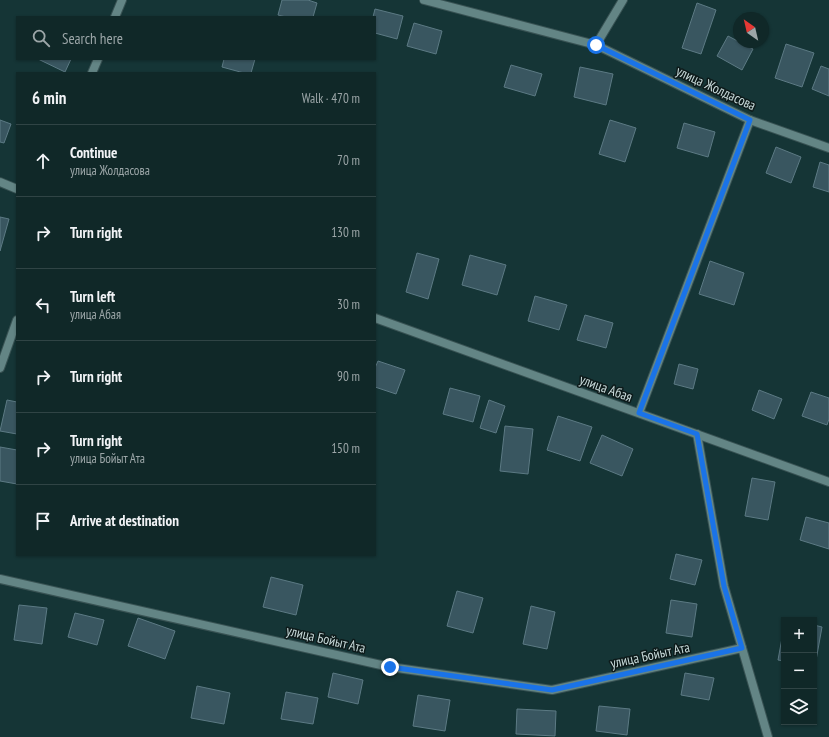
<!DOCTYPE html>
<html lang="en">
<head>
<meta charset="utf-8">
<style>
	:root { --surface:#102828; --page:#1e3434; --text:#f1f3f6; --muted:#9ca6a8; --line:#304445 }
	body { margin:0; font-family:"PT Sans Narrow",sans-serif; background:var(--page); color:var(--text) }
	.controls { position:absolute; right:12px; bottom:12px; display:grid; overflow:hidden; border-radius:0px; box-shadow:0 1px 3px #0004 }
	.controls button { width:36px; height:36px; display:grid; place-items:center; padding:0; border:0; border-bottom:1px solid var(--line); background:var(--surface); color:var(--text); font:20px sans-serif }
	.compass { position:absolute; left:733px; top:12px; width:36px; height:36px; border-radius:50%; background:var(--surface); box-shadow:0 1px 3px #0004; rotate:326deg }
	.stop { position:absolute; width:12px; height:12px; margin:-9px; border:3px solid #1a73e8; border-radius:50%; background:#fff }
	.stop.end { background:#1a73e8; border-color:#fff; box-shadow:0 1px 4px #0008 }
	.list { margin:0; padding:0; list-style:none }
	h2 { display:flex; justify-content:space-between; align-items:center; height:52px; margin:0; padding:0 16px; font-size:17px }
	h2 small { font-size:13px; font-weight:400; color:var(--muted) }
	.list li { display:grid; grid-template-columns:26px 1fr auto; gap:12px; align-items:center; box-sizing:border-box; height:72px; padding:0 16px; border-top:1px solid var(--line) }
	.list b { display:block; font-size:15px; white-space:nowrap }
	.list p { margin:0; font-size:13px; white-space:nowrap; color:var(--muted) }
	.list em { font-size:13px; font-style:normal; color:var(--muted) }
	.icon { flex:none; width:22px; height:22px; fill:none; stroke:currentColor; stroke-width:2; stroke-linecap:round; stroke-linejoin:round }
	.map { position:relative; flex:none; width:829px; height:737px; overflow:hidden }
	.search { position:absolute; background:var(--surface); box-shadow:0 1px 3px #0004; left:16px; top:16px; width:360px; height:44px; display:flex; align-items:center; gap:10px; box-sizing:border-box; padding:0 14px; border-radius:0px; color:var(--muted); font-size:15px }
	.panel { position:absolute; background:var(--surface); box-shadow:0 1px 3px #0004; left:16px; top:72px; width:360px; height:484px; border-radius:0px }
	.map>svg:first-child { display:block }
	.building { fill:#395660; stroke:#5c7a84 }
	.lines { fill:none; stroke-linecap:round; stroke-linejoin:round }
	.service-casing { stroke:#385253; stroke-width:10 }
	.minor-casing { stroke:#385253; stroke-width:10 }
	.tertiary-casing { stroke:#385253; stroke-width:10 }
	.service { stroke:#638585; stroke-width:8 }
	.minor { stroke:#638585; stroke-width:8 }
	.tertiary { stroke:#638585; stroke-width:8 }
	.route { stroke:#1a73e8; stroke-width:5 }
	.labels { text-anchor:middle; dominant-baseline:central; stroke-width:3; stroke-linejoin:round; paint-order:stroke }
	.street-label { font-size:14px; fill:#c8dada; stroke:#0d1a1a }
</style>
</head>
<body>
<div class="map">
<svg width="829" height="737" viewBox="0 0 829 737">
	<rect width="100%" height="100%" fill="#153536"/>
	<g class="building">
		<path d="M 282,0 L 308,0 L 317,3 L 313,17 L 286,17 L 278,15 Z"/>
		<path d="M 697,3 L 716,10 L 701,54 L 682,48 Z"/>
		<path d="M 375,9 L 403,16 L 397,39 L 375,33 L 375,17 L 373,17 Z"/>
		<path d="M 414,23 L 442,31 L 436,54 L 407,46 Z"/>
		<path d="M 728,36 L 753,49 L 742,70 L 717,56 Z"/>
		<path d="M 786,44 L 814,53 L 802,87 L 775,78 Z"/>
		<path d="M 38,59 L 71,59 L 65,72 Z"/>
		<path d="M 224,59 L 255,59 L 251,73 L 244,73 L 222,67 Z"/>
		<path d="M 511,65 L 542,74 L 535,96 L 504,87 Z"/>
		<path d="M 821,66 L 829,69 L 829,96 L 812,89 Z"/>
		<path d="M 580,67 L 613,74 L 606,105 L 574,97 Z"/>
		<path d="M 0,120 L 11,124 L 4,143 L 0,142 Z"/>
		<path d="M 610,120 L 636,128 L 625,162 L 599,154 Z"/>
		<path d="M 684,123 L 715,132 L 708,157 L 677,148 Z"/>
		<path d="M 776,147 L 801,157 L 791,183 L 766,173 Z"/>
		<path d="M 820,162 L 829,165 L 829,192 L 813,187 Z"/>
		<path d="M 0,217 L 9,219 L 0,251 Z"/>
		<path d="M 417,253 L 439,259 L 428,299 L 406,292 Z"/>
		<path d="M 470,255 L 506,265 L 497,295 L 462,285 Z"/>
		<path d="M 710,261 L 744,273 L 734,305 L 699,294 Z"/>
		<path d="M 535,296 L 567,305 L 559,330 L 528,321 Z"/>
		<path d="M 585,315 L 613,323 L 606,348 L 577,340 Z"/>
		<path d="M 378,361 L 405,370 L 396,394 L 375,387 L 375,368 Z"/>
		<path d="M 679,364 L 698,369 L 693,389 L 674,384 Z"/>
		<path d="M 450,388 L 480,396 L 473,422 L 443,414 Z"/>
		<path d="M 759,390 L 782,399 L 774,419 L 752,410 Z"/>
		<path d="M 811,392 L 829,398 L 829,419 L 827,425 L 802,416 Z"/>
		<path d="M 7,400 L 17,402 L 17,434 L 0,431 Z"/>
		<path d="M 489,400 L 505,406 L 496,433 L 480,428 Z"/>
		<path d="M 558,416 L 592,427 L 580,461 L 547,450 Z"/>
		<path d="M 505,426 L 533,429 L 528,474 L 500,471 Z"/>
		<path d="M 602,435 L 633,449 L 622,476 L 590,463 Z"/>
		<path d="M 0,447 L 17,450 L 17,484 L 0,481 Z"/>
		<path d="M 752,478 L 775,482 L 768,520 L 745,516 Z"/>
		<path d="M 806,517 L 829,523 L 829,549 L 800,540 Z"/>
		<path d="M 676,554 L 702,560 L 695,585 L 670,579 Z"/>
		<path d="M 271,577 L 303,585 L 296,615 L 263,607 Z"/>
		<path d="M 457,591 L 483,598 L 473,633 L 447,626 Z"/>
		<path d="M 671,600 L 697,604 L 692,637 L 666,633 Z"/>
		<path d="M 19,605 L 47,608 L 42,644 L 14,640 Z"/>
		<path d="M 531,606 L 555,612 L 547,649 L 523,644 Z"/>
		<path d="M 75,613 L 104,620 L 97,645 L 68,637 Z"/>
		<path d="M 138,618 L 175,631 L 165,659 L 128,646 Z"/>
		<path d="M 814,625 L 822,627 L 815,666 L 814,666 Z"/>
		<path d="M 784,627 L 784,661 L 778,660 Z"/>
		<path d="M 333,673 L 363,680 L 358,704 L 328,697 Z"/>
		<path d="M 685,673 L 714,678 L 709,700 L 681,695 Z"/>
		<path d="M 197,686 L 230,693 L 224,724 L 191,718 Z"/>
		<path d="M 286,692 L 318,698 L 313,724 L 281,719 Z"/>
		<path d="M 418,695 L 450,700 L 445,731 L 413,726 Z"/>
		<path d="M 599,706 L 630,709 L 627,735 L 596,731 Z"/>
		<path d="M 517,709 L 556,711 L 555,736 L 516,734 Z"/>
	</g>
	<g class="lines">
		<defs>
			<path id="service" d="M 0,368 L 17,320"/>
			<g id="minor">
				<path d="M 596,45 L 750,120 L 829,148"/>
				<path d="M 375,318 L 829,482"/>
				<path d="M 639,413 L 750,120"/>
				<path d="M 697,434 L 724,586 L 768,737"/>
				<path d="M 0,579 L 390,667 L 552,690 L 742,648"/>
			</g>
			<g id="tertiary">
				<path d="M 424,0 L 596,45 L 623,0"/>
				<path d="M 115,17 L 122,0"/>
				<path d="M 92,73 L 98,59"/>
				<path d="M 0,182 L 17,189"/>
			</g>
		</defs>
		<use href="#service" class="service-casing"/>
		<use href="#minor" class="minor-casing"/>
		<use href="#tertiary" class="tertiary-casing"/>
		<use href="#service" class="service"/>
		<use href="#minor" class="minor"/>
		<use href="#tertiary" class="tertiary"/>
	</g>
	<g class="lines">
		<path class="route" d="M 390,667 L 552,690 L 742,648 L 724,586 L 697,434 L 639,413 L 750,120 L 596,45"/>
	</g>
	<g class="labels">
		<g class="street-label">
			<text transform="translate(716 88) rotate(25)">улица Жолдасова</text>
			<text transform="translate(606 388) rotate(20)">улица Абая</text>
			<text transform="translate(326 639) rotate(13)">улица Бойыт Ата</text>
			<text transform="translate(650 655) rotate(-12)">улица Бойыт Ата</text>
		</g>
	</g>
</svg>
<div class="controls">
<button>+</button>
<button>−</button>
<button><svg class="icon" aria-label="layers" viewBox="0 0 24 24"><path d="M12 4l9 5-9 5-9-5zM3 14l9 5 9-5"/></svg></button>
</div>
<svg class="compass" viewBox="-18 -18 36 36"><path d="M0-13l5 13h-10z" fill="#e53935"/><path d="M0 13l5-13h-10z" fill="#9ca6a8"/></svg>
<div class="stop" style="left:596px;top:45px"></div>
<div class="stop end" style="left:390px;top:667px"></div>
<div class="search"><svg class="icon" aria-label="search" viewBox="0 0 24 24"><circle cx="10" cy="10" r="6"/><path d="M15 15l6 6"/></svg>Search here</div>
<section class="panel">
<h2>6 min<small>Walk · 470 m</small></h2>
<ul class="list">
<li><svg class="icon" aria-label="ahead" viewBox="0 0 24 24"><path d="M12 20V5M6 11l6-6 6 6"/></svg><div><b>Continue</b><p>улица Жолдасова</p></div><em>70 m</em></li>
<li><svg class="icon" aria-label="right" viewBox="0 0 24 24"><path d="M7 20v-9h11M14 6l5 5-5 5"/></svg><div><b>Turn right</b></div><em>130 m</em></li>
<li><svg class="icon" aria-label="left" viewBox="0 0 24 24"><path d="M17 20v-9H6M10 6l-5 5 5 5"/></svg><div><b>Turn left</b><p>улица Абая</p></div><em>30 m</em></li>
<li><svg class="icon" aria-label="right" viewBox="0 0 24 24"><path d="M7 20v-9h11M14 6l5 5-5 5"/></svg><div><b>Turn right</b></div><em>90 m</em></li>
<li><svg class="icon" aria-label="right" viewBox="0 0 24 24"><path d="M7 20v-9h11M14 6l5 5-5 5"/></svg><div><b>Turn right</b><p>улица Бойыт Ата</p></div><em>150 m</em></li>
<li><svg class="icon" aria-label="arrive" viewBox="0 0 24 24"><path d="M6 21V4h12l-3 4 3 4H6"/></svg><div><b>Arrive at destination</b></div></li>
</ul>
</section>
</div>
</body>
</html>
